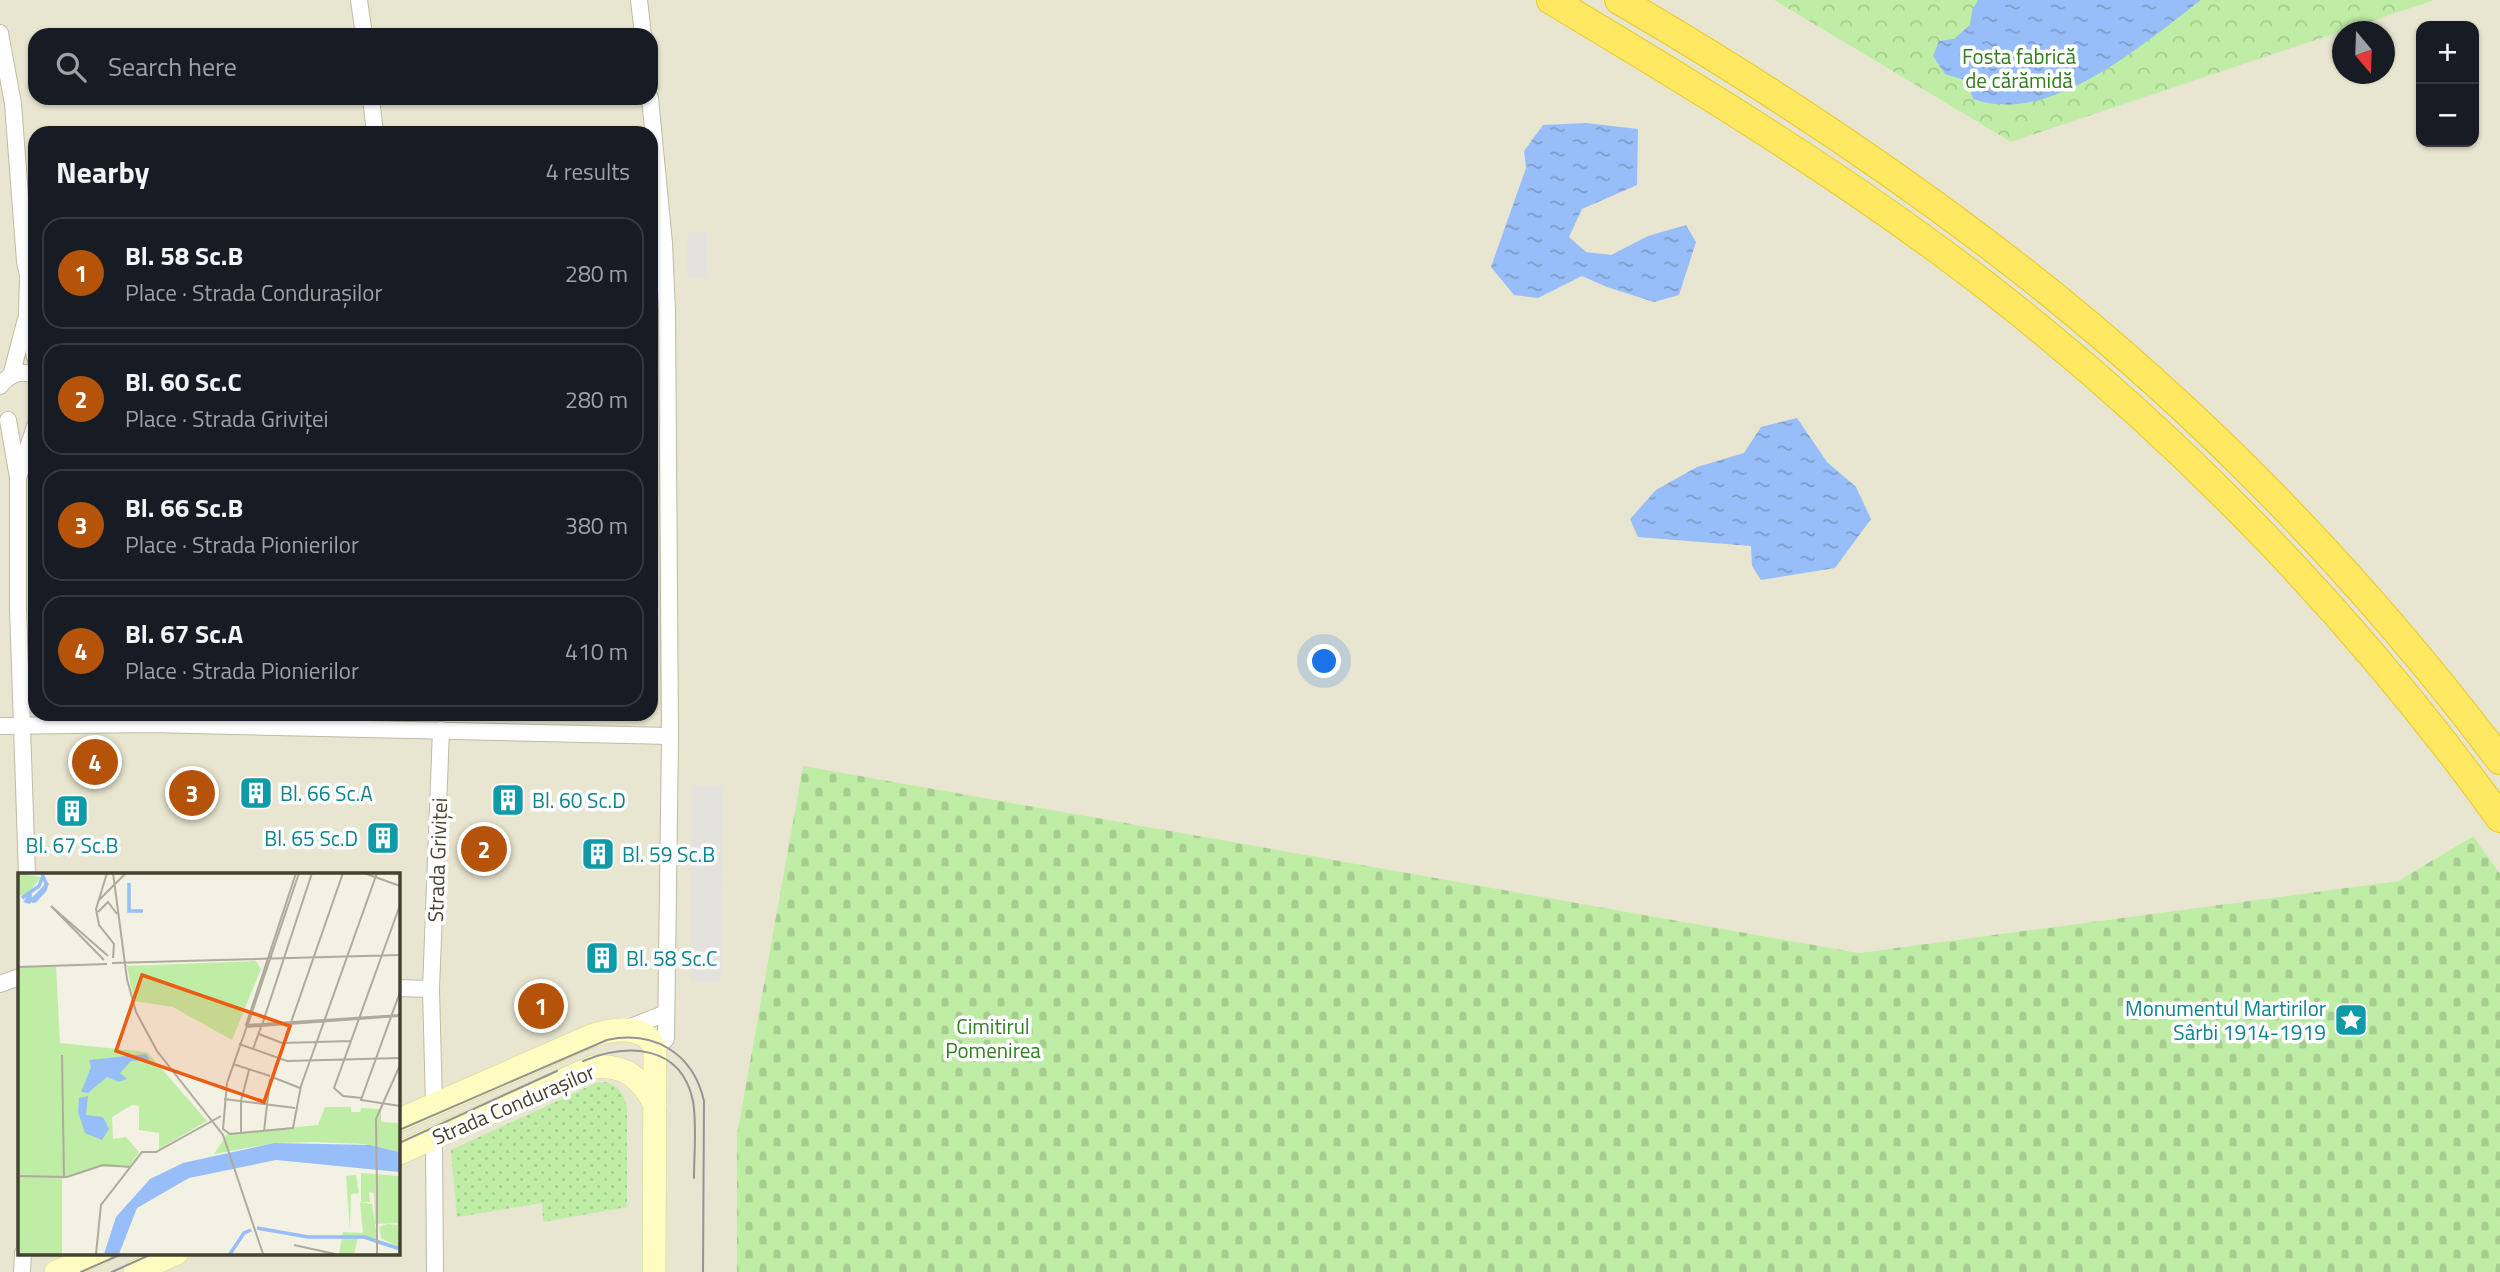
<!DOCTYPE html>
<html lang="en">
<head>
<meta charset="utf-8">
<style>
	:root { --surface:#171b24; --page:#20242c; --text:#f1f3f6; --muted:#9ea1a6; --line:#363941; --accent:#b45309 }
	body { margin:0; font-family:"Titillium Web",sans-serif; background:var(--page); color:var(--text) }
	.controls { position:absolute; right:21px; top:21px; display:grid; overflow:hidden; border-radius:14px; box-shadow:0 2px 5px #0004 }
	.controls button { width:63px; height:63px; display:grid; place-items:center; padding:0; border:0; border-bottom:2px solid var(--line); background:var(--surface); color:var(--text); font:35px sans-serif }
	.compass { position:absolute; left:2332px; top:21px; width:63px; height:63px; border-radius:50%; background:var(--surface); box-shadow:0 2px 5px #0004; rotate:161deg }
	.you { position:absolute; left:1325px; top:662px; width:24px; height:24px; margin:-18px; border:5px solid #fff; border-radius:50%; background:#1a73e8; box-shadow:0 0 0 10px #1a73e833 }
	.badge { display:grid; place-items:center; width:46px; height:46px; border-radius:50%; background:var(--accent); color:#fff; font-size:23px; font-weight:700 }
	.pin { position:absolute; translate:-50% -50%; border:4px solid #fff; box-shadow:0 2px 7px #0006 }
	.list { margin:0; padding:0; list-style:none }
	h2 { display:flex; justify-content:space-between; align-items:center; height:91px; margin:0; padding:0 28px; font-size:30px }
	h2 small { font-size:23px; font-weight:400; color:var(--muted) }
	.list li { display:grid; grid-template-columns:46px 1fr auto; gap:21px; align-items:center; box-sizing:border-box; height:112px; margin:0 14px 14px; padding:0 14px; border:2px solid var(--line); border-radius:21px }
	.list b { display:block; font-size:26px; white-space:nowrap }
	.list p { margin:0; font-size:23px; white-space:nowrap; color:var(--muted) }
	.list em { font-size:23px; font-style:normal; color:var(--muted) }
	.icon { flex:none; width:38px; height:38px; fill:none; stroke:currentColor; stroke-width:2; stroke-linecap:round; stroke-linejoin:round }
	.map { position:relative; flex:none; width:2500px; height:1272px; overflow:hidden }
	.search { position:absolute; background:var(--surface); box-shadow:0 2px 5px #0004; left:28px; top:28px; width:630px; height:77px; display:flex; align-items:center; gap:18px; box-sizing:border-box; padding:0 24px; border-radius:21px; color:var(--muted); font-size:26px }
	.panel { position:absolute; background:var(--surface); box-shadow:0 2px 5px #0004; left:28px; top:126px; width:630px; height:595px; border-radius:21px }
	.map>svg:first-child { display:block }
	.residential { fill:#e8e5d0; fill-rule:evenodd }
	.grass { fill:url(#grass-dots) }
	.cemetery { fill:url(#cemetery-stones) }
	.park { fill:url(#park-crowns) }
	.parking { fill:#e3e2dc }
	.water { fill:url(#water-ripples) }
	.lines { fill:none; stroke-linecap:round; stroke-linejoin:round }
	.street-casing { stroke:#c0bba4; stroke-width:18 }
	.secondary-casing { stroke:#d8d28d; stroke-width:24 }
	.highway-casing { stroke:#edc923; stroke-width:30 }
	.street { stroke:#fff; stroke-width:16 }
	.secondary { stroke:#fffcc1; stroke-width:23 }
	.highway { stroke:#ffe862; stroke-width:28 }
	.tram { stroke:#949494; stroke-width:2 }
	.labels { text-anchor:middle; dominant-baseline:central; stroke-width:7; stroke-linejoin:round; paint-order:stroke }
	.park-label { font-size:21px; fill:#327d20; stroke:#fff }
	.culture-label { font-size:21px; fill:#0d838f; stroke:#fff; text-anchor:start }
	.street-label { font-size:21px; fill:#464232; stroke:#fff }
	.inset-river { fill:none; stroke:#97bef8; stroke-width:3.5 }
	.inset-road { fill:none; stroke:#aeab9c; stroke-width:2 }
	.view { fill:#ec5c12; fill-opacity:0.15; stroke:#ec5c12; stroke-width:3.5 }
	.inset-edge { fill:none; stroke:#464232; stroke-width:3.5 }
</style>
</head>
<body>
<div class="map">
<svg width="2500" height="1272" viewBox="0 0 2500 1272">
	<defs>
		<pattern id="grass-dots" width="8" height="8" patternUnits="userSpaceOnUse" patternTransform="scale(1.75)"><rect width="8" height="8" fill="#c0eda6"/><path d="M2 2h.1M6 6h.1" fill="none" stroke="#a6cc8f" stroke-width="1.8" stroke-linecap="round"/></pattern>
		<pattern id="cemetery-stones" width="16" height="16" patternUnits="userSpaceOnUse" patternTransform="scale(1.75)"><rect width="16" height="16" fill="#c0eda6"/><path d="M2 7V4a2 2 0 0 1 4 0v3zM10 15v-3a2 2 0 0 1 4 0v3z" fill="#a6cc8f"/></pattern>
		<pattern id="park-crowns" width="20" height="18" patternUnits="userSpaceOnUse" patternTransform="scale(1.75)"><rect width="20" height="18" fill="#c0eda6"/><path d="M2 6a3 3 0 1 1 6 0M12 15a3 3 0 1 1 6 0" fill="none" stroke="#a6cc8f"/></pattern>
		<pattern id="water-ripples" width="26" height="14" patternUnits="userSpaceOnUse" patternTransform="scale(1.75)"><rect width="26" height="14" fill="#97bef8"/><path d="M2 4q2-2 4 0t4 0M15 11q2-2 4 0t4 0" fill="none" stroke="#7d9cc9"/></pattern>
	</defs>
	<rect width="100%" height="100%" fill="#f3f1e3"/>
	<path class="residential" d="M 0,0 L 1774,0 L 2011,142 L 2435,0 L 2500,0 L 2500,874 L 2472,836 L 2398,881 L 1859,953 L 804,767 L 737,1135 L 737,1272 L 0,1272 ZM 2421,26 L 2474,26 L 2474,142 L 2421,142 ZM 2342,32 L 2384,32 L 2384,74 L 2342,74 ZM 35,35 L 651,35 L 651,98 L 35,98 ZM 35,133 L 651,133 L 651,714 L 35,714 ZM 19,875 L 397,875 L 397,1253 L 19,1253 Z"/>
	<path class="grass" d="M 606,1082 C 620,1087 624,1094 627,1108 L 627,1207 L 543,1222 L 542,1203 L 457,1217 L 451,1150 L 596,1083 Z"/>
	<path class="cemetery" d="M 803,766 L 1859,953 L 2398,881 L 2473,836 L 2500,874 L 2500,1272 L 737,1272 L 737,1135 Z"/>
	<path class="park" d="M 1774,0 L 2435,0 L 2011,142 Z"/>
	<g class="parking">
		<path d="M 707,232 L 707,278 L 687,278 L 687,233 Z"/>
		<path d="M 692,786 L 723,786 L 721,982 L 690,982 Z"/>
	</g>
	<g class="water">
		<path d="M 1978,0 L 2201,0 C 2144,43 2050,127 1973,99 L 1968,81 L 1945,74 L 1933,56 L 1939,41 L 1954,39 L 1970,25 L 1972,11 Z"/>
		<path d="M 1586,123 L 1638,129 L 1637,185 L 1582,209 L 1569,237 L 1586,252 L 1611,255 L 1648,236 L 1686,225 L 1696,242 L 1679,295 L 1654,302 L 1607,287 L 1582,276 L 1538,298 L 1514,295 L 1491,267 L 1526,168 L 1524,151 L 1543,125 Z"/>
		<path d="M 1797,418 L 1827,462 L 1856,487 L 1871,519 L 1835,568 L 1761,580 L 1752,566 L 1751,546 L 1638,537 L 1630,519 L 1656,490 L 1697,467 L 1744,453 L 1761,427 Z"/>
	</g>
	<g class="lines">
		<defs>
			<g id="street">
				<path d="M 359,0 L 364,35"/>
				<path d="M 639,0 L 643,35"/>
				<path d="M 0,33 L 13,104 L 25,261 L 28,275 L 27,314 L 35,357"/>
				<path d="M 371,98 L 375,133"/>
				<path d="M 650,98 L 664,243 L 667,311 L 670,736 L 666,1039 L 655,1049"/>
				<path d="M 11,376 L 26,319"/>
				<path d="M 0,386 C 10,373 20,370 35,375"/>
				<path d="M 8,420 L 18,478 L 18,608 L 27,875"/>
				<path d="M 19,475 L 35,426"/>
				<path d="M 0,726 L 150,724 L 670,736"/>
				<path d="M 0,984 L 19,977"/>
				<path d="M 397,988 L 431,989"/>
				<path d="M 623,1030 L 666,1013"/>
				<path d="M 434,1105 L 431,989 L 441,730"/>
				<path d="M 434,1138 L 435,1272"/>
				<path d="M 22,1272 L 23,1253"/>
			</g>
			<g id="secondary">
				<path d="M 397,1121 L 591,1036 C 613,1029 645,1023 655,1049 L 654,1272"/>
				<path d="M 397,1154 L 593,1067 C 624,1064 642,1078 655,1105"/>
				<path d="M 56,1272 L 100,1253"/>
				<path d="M 135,1272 L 177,1253"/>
			</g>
			<g id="highway">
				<path d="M 1551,0 C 1683,79 1815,159 1940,251 C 2153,408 2345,603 2500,818"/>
				<path d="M 1619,0 C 1758,81 1893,170 2020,269 C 2200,410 2362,577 2500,760"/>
			</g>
		</defs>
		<use href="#street" class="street-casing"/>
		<use href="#secondary" class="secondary-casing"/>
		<use href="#highway" class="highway-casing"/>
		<use href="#street" class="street"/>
		<use href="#secondary" class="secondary"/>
		<use href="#highway" class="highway"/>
		<g class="tram">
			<path d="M 583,1061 C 627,1043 681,1044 693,1101 C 697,1125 694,1153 694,1178"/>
			<path d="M 397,1131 L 607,1040 C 654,1030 693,1053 704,1101 L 703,1272"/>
			<path d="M 397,1144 L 557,1071"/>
			<path d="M 81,1272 L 124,1253"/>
			<path d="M 112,1272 L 154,1253"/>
		</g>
	</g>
	<defs>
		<symbol id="building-square" viewBox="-11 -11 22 22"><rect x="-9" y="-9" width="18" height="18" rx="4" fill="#0f9aa8" stroke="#fff"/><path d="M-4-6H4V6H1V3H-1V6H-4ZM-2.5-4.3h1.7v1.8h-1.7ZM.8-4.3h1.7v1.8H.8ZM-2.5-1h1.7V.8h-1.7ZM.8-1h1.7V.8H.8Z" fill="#fff"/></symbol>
		<symbol id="sight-square" viewBox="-11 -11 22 22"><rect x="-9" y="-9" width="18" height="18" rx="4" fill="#0f9aa8" stroke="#fff"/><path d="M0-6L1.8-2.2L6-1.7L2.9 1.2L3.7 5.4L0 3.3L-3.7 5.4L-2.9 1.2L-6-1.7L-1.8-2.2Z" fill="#fff"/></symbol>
	</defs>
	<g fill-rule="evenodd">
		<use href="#building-square" x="237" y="774" width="38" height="38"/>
		<use href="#building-square" x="489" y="781" width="38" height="38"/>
		<use href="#building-square" x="53" y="792" width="38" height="38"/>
		<use href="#building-square" x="364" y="819" width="38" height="38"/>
		<use href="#building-square" x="579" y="835" width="38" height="38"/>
		<use href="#building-square" x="583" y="939" width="38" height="38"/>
		<use href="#sight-square" x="2332" y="1001" width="38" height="38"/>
	</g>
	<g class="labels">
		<g class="park-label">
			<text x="2019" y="56">Fosta fabrică<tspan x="2019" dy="24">de cărămidă</tspan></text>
			<text x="993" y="1026">Cimitirul<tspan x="993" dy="24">Pomenirea</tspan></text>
		</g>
		<g class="culture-label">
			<text x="280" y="793">Bl. 66 Sc.A</text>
			<text x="532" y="800">Bl. 60 Sc.D</text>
			<text x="358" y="838" text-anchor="end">Bl. 65 Sc.D</text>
			<text x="72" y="845" text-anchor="middle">Bl. 67 Sc.B</text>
			<text x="622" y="854">Bl. 59 Sc.B</text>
			<text x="626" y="958">Bl. 58 Sc.C</text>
			<text x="2326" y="1008" text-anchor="end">Monumentul Martirilor<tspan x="2326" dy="24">Sârbi 1914-1919</tspan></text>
		</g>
		<g class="street-label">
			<text transform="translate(437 860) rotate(-88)">Strada Griviței</text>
			<text transform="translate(513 1104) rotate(-23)">Strada Condurașilor</text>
		</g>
	</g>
	<g transform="translate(18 873)">
		<rect width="382" height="382" fill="#f3f1e3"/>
		<path d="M 0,0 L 23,4 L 8,23 L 0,22 ZM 307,234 L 333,234 L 333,239 L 342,239 L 343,235 L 363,236 L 363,249 L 381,250 L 382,279 L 346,271 L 297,269 L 256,270 L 196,281 L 210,260 L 300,252 ZM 343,300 L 381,303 L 381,350 L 357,351 L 356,320 L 351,319 L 352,329 L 343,329 ZM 338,302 L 341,320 L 333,321 L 332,357 L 328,303 ZM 342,329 L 354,331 L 360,369 L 358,377 L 358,368 L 340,364 L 336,381 L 321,381 L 325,359 L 345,360 ZM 369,351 L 381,352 L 381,375 L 363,365 L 361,354 Z" fill="#c0eda6"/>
		<path d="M 238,88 L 243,96 L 214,167 L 155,134 L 116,128 L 109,93 Z" fill="#c0eda6"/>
		<path d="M 38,93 L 42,170 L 129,179 L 189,248 L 141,276 L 141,260 L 121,257 L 121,233 L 114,232 L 94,244 L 95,266 L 108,264 L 121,279 L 111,294 L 81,294 L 44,306 L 44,381 L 0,381 L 0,94 Z" fill="#c0eda6"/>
		<path d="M 128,181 L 132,187 L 113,188 L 102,200 L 109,206 L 101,209 L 89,204 L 70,220 L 63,219 L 73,194 L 71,187 ZM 70,223 L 68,242 L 85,244 L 91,256 L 84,267 L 67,260 L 60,239 L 61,225 ZM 256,270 L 352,272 L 381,279 L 381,299 L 258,287 L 171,305 L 119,335 L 101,381 L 86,381 L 98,344 L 132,306 L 165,290 Z" fill="#97bef8"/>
		<path class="inset-river" d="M 24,1 L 28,10 L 28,14 L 27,17 L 17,28 L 15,28 L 13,27 L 12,26 L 12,22 L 8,28 L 11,29 L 13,27 L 14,27 L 24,17 L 28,12 L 30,10M 111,10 L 111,38 L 125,38M 4,25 L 21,13 L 25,3M 239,355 L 290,364 L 346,364 L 382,376M 212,381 L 226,360 L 233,357"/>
		<path class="inset-road" d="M 89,0 L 78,36 L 81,52 L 96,71 L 95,85M 95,0 L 109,106 L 118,139 L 139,178 L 205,262 L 245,381M 278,0 L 228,152 L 382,142M 281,0 L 229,154 L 382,143M 346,0 L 382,13M 80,28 L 108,0M 80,39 L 90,29 L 99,41M 86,87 L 33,33 L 90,83M 94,90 L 382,82M 0,94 L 89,91M 382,119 L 343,227 L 382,233M 244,152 L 294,0M 229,153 L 209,210 L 205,256 L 212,261 L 275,255 L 283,213 L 359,0M 241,161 L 264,170 L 333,168M 221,171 L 269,188 L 382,185M 235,176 L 243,154M 44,182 L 46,304M 215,191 L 252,203M 254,204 L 325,0M 254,204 L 282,215M 344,225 L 325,223 L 316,215 L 382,32M 206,226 L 277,235M 246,258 L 252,206M 223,260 L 223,228 L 231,197M 0,303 L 49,304 L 85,292 L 113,294M 359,317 L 358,246 L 382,192M 276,372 L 317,381M 78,381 L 83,332 L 124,279 L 138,279 L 203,243M 359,381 L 359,317"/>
		<path class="view" d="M 124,102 L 272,153 L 246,229 L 98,178 Z"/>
		<rect width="382" height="382" class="inset-edge"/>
	</g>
</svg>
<div class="controls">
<button>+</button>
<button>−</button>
</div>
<svg class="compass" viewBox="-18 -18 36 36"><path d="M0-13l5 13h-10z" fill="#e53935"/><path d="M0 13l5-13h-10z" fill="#9ea1a6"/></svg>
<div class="you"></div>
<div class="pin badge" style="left:541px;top:1006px">1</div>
<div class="pin badge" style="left:484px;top:849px">2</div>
<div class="pin badge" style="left:192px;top:793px">3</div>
<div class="pin badge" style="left:95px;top:762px">4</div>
<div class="search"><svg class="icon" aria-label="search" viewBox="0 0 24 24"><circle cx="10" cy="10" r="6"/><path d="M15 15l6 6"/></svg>Search here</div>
<section class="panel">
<h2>Nearby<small>4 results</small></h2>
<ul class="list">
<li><span class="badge">1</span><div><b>Bl. 58 Sc.B</b><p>Place · Strada Condurașilor</p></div><em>280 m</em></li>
<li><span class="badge">2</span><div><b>Bl. 60 Sc.C</b><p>Place · Strada Griviței</p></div><em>280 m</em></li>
<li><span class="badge">3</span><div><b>Bl. 66 Sc.B</b><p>Place · Strada Pionierilor</p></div><em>380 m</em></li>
<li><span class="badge">4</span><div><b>Bl. 67 Sc.A</b><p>Place · Strada Pionierilor</p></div><em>410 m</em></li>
</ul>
</section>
</div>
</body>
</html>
